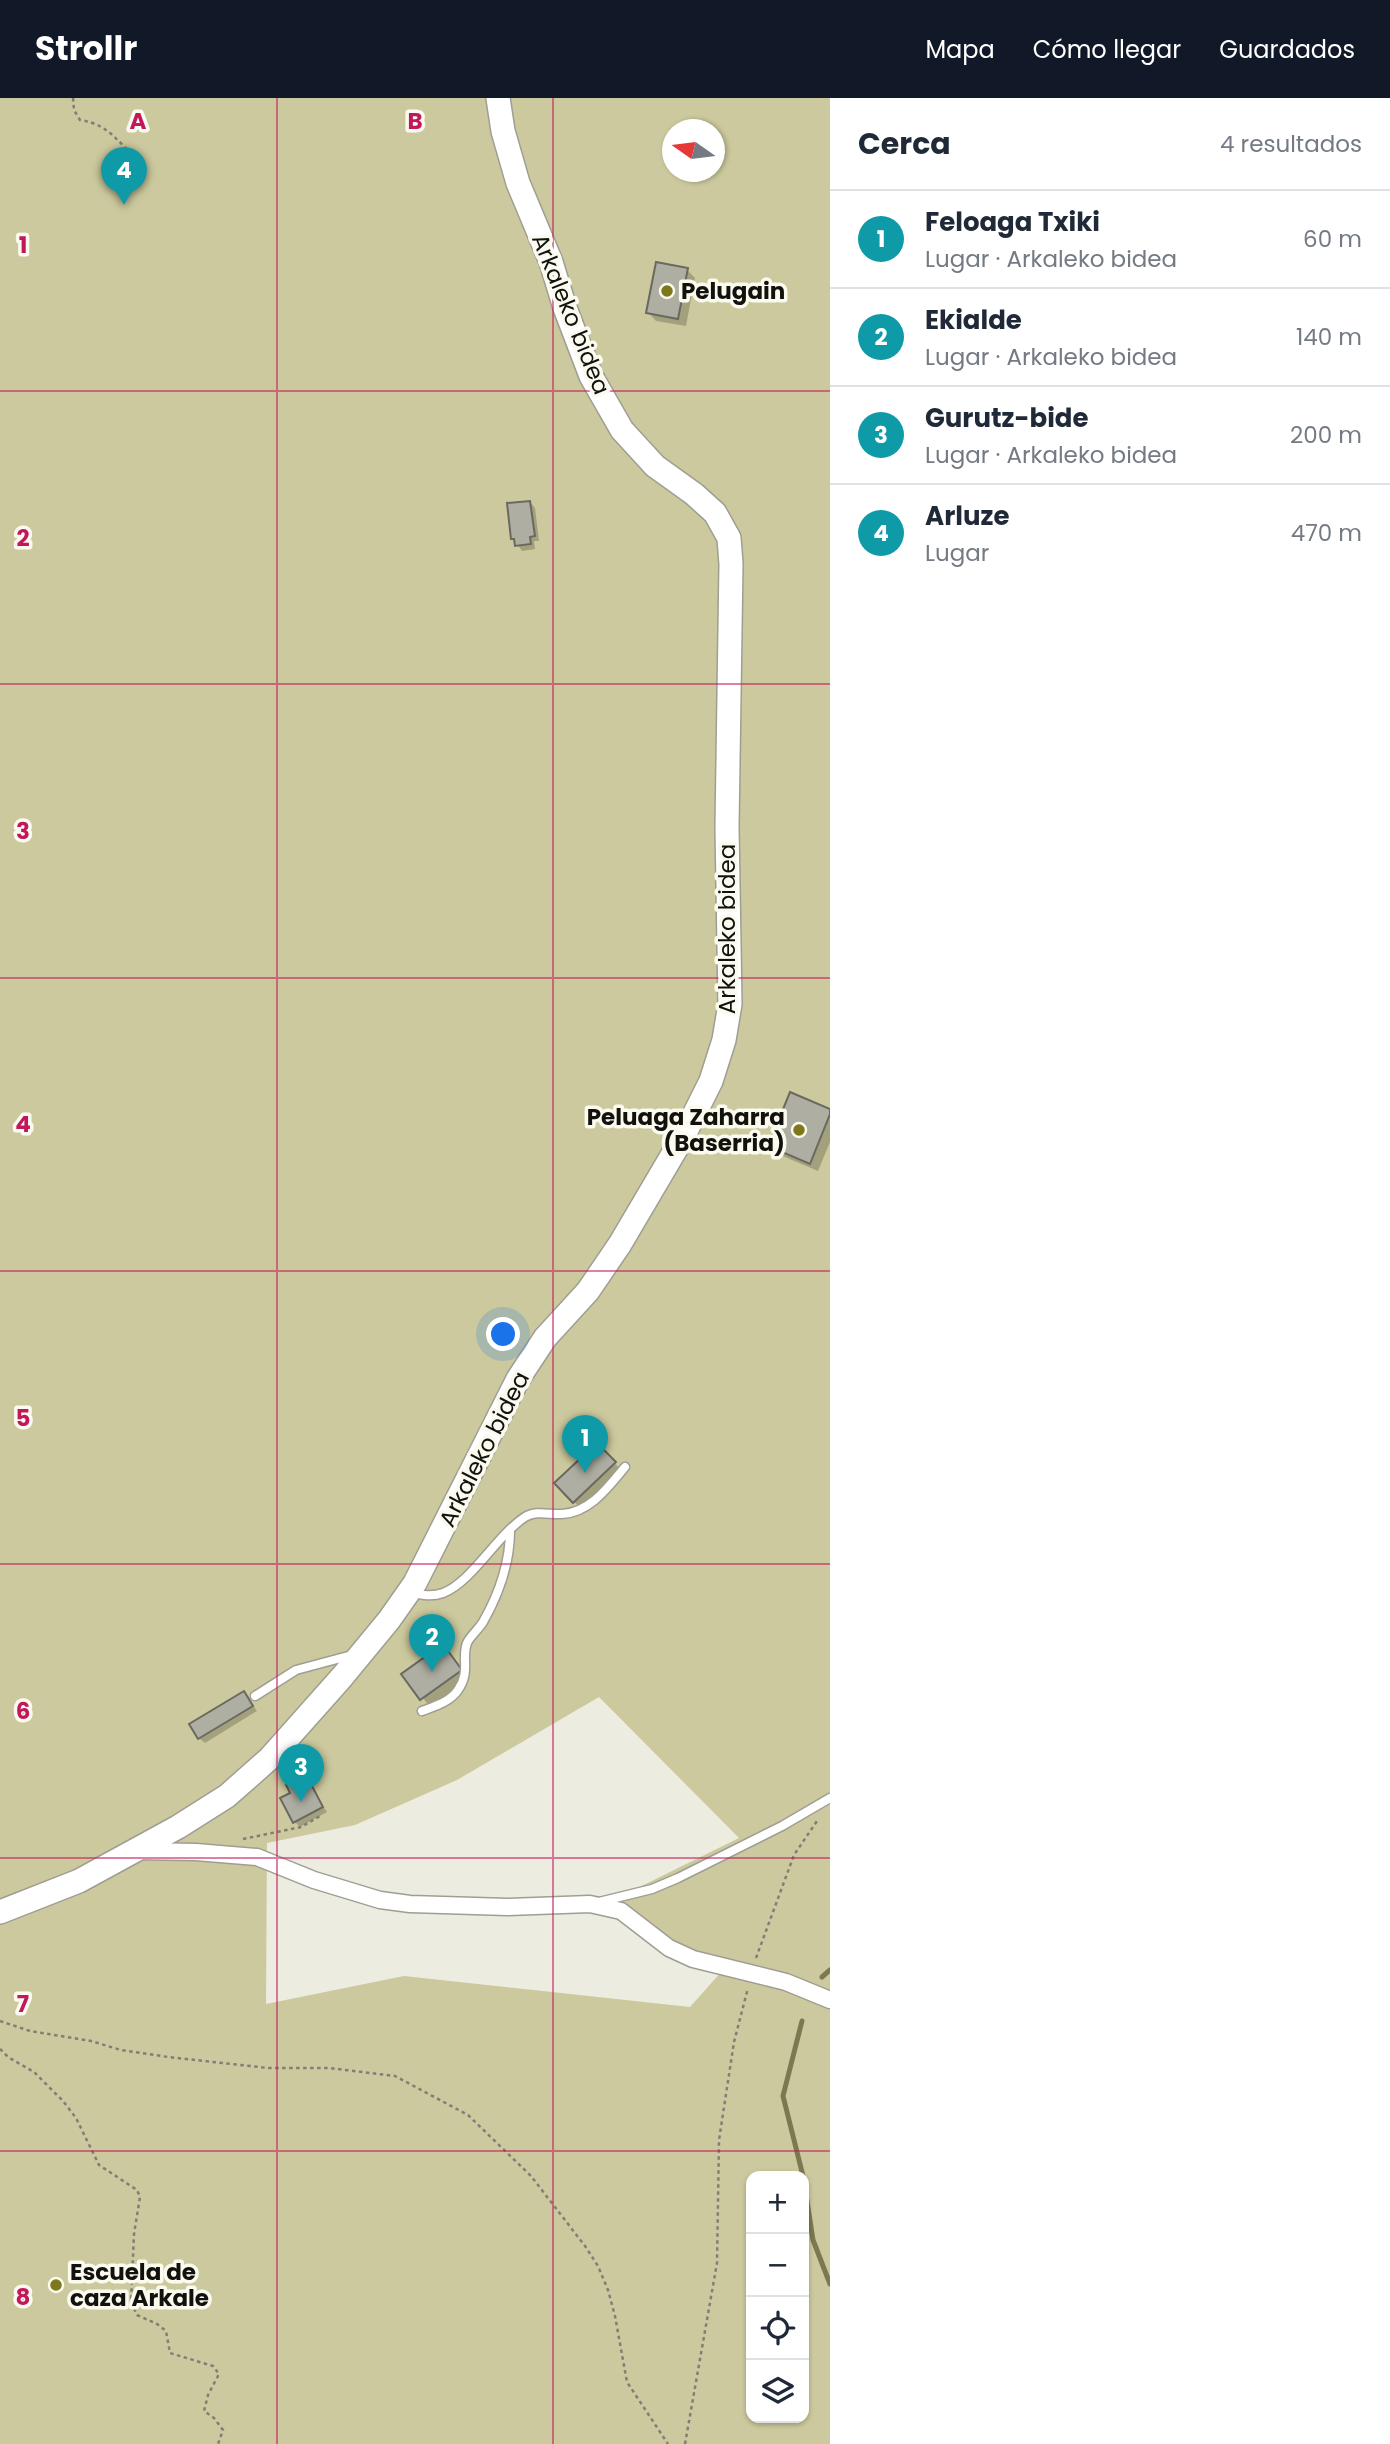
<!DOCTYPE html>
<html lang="es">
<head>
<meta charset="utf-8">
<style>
	:root { --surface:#fff; --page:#f2f2f3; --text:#1f2937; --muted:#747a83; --line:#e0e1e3; --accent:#111827 }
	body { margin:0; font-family:Poppins,sans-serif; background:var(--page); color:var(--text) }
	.controls { position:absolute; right:21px; bottom:21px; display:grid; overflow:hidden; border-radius:14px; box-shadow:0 2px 5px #0004 }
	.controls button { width:63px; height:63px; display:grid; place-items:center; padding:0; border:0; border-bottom:2px solid var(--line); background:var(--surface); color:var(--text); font:35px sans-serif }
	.compass { position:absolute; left:662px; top:21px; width:63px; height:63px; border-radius:50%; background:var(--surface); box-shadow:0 2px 5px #0004; rotate:284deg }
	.you { position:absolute; left:504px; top:1237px; width:24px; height:24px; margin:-18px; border:5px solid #fff; border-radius:50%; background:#1a73e8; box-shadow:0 0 0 10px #1a73e833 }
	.badge { display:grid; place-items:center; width:46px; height:46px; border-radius:50%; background:var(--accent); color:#fff; font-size:23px; font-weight:700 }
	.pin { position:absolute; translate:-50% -58px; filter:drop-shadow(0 2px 4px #0008) }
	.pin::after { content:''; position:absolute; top:37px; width:24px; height:21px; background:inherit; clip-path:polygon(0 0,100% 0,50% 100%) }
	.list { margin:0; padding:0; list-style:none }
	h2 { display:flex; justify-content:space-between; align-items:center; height:91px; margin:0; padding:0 28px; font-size:30px }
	h2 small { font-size:23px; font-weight:400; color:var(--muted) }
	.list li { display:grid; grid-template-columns:46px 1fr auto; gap:21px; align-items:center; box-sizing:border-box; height:98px; padding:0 28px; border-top:2px solid var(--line) }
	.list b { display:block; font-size:26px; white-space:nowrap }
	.list p { margin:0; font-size:23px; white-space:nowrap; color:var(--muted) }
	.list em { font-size:23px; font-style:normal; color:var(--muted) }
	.icon { flex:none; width:38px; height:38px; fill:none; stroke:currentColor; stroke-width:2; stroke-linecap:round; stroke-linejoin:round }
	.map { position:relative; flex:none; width:830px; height:2346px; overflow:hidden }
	header { display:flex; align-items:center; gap:42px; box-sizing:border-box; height:98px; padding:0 35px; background:var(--accent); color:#fff }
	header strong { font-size:33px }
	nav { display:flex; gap:38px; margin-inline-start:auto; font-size:24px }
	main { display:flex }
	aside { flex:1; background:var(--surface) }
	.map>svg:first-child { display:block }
	.green { fill:#ccc99e; fill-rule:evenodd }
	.shadow { fill:#0003 }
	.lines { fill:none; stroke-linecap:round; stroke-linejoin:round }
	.stream { stroke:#7c7951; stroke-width:5 }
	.building { fill:#afaea3; stroke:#69695f; stroke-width:2 }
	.lane-casing { stroke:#9f9e93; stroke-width:11 }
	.street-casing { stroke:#9f9e93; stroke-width:19 }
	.secondary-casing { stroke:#9f9e93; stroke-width:26 }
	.path { stroke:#807f77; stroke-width:2.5; stroke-dasharray:3.5 3.5; stroke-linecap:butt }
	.lane { stroke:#fff; stroke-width:8 }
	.street { stroke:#fff; stroke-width:16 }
	.secondary { stroke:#fff; stroke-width:23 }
	.grid { fill:none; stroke:#c2185b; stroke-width:2; stroke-opacity:0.55 }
	.poi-dot { fill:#7e771c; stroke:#fafaee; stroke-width:2.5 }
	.labels { text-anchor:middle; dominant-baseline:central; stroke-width:7; stroke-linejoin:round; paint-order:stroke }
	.poi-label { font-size:23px; font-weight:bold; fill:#12110d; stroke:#fafaee; text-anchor:start }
	.street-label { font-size:23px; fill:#12110d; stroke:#fafaee }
	.grid-label { font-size:23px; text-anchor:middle; font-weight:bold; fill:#c2185b; stroke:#fafaee; stroke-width:7; stroke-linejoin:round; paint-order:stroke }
</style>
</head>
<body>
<header>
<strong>Strollr</strong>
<nav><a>Mapa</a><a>Cómo llegar</a><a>Guardados</a></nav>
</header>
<main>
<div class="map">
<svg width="830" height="2346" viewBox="0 0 830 2346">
	<rect width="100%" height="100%" fill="#edece0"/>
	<path class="green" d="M 0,0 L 830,0 L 830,2346 L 0,2346 ZM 673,32 L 715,32 L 715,74 L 673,74 ZM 599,1599 L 739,1740 L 605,1806 L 722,1873 L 690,1909 L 404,1878 L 266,1906 L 267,1745 L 355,1727 L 457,1682 ZM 751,2078 L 804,2078 L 804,2320 L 751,2320 Z"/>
	<g class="shadow">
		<path d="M 687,172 L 695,180 L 686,228 L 656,223 L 648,214 Z"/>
		<path d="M 530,404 L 535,410 L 539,443 L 534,443 L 535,451 L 522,453 L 513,440 Z"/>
		<path d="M 791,997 L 830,1013 L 830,1044 L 818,1073 L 778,1056 L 770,1048 Z"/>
		<path d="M 597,1347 L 623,1374 L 582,1412 L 557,1385 Z"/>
		<path d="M 443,1548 L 469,1581 L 430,1609 L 404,1576 Z"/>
		<path d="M 244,1595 L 257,1613 L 205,1645 L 199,1640 Z"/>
		<path d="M 295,1683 L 302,1691 L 309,1687 L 327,1714 L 300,1729 L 295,1724 L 293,1696 Z"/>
	</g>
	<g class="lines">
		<g class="stream">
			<path d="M 822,1879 L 830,1872"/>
			<path d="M 802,1923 L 783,1998 L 803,2078"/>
			<path d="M 804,2084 L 813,2142 L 830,2186"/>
		</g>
	</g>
	<g class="building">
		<path d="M 656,164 L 688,170 L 678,221 L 646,215 Z"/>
		<path d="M 530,403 L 535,438 L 530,439 L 531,446 L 515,448 L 514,441 L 511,441 L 507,405 Z"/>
		<path d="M 790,994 L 830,1011 L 830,1016 L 810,1066 L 768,1048 Z"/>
		<path d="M 597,1345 L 616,1364 L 573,1405 L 554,1385 Z"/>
		<path d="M 443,1546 L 462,1572 L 420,1602 L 401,1576 Z"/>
		<path d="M 244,1593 L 253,1608 L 198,1641 L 189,1626 Z"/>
		<path d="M 296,1681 L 300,1689 L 310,1684 L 323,1709 L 293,1725 L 280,1700 L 290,1695 L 286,1687 Z"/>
	</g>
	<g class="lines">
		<defs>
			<g id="lane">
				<path d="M 411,1495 C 422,1497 432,1499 443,1495 C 472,1484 497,1437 525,1419 C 536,1412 550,1417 562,1416 C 590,1415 609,1388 625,1369"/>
				<path d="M 255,1598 L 296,1572 L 352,1557"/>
				<path d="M 422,1613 C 435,1608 450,1604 458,1592 C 471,1573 461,1561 467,1545 C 470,1538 479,1531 483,1524 C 499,1496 510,1464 510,1432"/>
				<path d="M 599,1804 L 652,1791 L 678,1780 L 782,1728 L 830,1700"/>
			</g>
			<path id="street" d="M 135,1753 L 196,1754 L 257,1759 L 314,1782 L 380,1802 L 410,1806 L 507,1809 L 590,1806 L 621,1813 L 669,1850 L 693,1861 L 786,1884 L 830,1902"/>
			<path id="secondary" d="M 0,1814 L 79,1783 L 178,1729 L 227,1698 L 270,1660 L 342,1579 L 389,1522 L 415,1485 L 518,1281 L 545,1240 L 588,1193 L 620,1146 L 683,1039 L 711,983 L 724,942 L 730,906 L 727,729 L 731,466 L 729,440 L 715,415 L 694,396 L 655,368 L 622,332 L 591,278 L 565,210 L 551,164 L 518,85 L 503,33 L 498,0"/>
		</defs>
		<use href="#lane" class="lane-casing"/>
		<use href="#street" class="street-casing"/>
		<use href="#secondary" class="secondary-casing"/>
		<g class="path">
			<path d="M 73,0 L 74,12 L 80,22 C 114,27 118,50 143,62 L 145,74"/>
			<path d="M 243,1741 L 301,1729 L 320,1718"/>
			<path d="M 756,1860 L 794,1757 L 817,1723"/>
			<path d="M 0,1923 L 30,1933 L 91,1943 L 121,1952 L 168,1959 L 268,1970 L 329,1970 L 395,1978 L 468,2017 L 531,2078 L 585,2148 L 598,2168 L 608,2192 L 615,2218 L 627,2284 L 668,2346"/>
			<path d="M 0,1951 L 8,1959 L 34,1974 L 63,2003 L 76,2020 L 99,2067 L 137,2092 L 140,2099 L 134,2136 L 131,2204 L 137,2217 L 157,2226 L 166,2233 L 170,2255 L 213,2268 L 219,2276 L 208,2297 L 204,2313 L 214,2320 L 223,2332 L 218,2346"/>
			<path d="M 685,2346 L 717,2165 L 719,2042 L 734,1944 L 748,1890"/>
		</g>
		<use href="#lane" class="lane"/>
		<use href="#street" class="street"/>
		<use href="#secondary" class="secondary"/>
	</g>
	<path class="grid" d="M 277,0 L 277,2346M 553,0 L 553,2346M 0,293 L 830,293M 0,586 L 830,586M 0,880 L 830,880M 0,1173 L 830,1173M 0,1466 L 830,1466M 0,1760 L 830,1760M 0,2053 L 830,2053"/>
	<g class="poi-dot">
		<circle cx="667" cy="193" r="7"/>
		<circle cx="799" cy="1032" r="7"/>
		<circle cx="56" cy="2187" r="7"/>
	</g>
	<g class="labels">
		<g class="poi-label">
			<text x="681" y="193">Pelugain</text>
			<text x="785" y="1019" text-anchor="end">Peluaga Zaharra<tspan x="785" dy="26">(Baserria)</tspan></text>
			<text x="70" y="2174">Escuela de<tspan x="70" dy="26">caza Arkale</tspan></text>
		</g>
		<g class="street-label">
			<text transform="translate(571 216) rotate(68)">Arkaleko bidea</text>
			<text transform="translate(727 831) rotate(-90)">Arkaleko bidea</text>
			<text transform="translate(484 1351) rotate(-63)">Arkaleko bidea</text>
		</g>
	</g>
	<g class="grid-label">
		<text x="138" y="31">A</text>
		<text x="415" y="31">B</text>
		<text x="23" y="155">1</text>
		<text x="23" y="448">2</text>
		<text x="23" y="741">3</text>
		<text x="23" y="1034">4</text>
		<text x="23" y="1328">5</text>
		<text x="23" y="1621">6</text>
		<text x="23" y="1914">7</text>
		<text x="23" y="2207">8</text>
	</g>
</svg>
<div class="controls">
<button>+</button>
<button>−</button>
<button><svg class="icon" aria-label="locate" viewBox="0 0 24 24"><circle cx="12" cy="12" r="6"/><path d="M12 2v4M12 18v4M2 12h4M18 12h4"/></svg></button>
<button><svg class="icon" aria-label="layers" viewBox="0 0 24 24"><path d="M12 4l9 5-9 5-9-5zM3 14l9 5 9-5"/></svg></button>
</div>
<svg class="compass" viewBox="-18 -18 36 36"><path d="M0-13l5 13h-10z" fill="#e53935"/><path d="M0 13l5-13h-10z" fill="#747a83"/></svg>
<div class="you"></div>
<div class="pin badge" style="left:585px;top:1375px;background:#0f9aa8">1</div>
<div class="pin badge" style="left:432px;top:1574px;background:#0f9aa8">2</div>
<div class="pin badge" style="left:301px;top:1704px;background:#0f9aa8">3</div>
<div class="pin badge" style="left:124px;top:107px;background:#0f9aa8">4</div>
</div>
<aside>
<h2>Cerca<small>4 resultados</small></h2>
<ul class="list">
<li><span class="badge" style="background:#0f9aa8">1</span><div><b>Feloaga Txiki</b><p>Lugar · Arkaleko bidea</p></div><em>60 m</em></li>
<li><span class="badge" style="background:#0f9aa8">2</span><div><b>Ekialde</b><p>Lugar · Arkaleko bidea</p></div><em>140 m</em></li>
<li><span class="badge" style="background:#0f9aa8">3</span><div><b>Gurutz-bide</b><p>Lugar · Arkaleko bidea</p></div><em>200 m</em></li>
<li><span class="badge" style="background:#0f9aa8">4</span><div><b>Arluze</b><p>Lugar</p></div><em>470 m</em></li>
</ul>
</aside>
</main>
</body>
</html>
